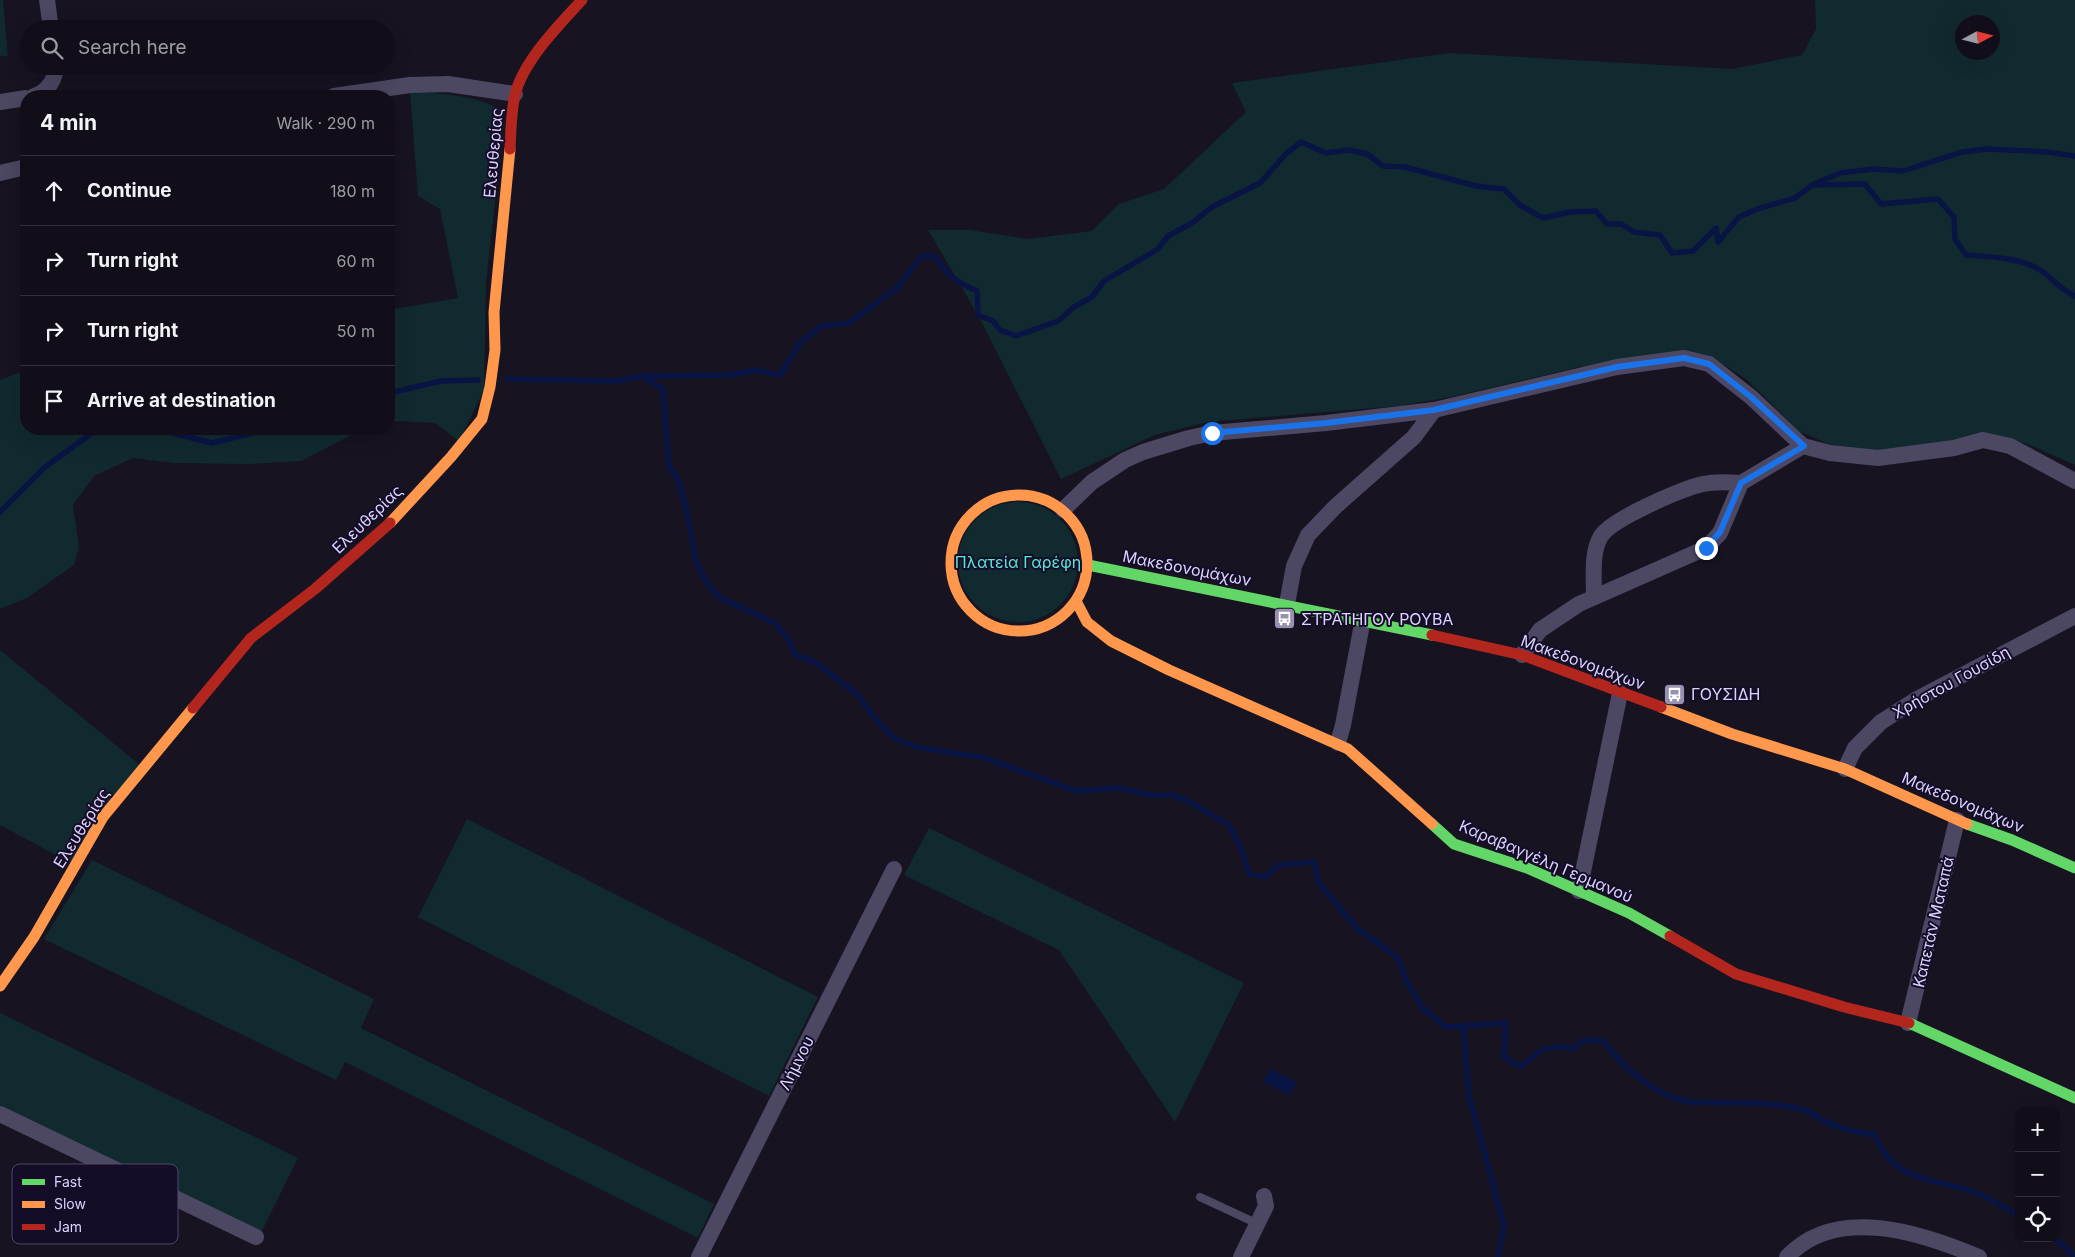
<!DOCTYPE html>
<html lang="en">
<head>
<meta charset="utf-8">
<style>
	:root { --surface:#110e19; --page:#1a1722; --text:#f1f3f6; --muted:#9c9ca2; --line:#302e38 }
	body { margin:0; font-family:Inter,sans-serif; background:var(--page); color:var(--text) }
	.controls { position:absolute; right:15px; bottom:15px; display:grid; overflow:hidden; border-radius:10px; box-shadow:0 5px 20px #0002 }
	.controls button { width:45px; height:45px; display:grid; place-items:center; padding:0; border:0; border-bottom:1px solid var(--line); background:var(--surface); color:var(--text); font:25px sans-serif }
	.compass { position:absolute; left:1955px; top:15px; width:45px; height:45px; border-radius:50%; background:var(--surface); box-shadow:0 5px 20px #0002; rotate:83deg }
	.stop { position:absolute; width:15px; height:15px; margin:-11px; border:4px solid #1a73e8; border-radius:50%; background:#fff }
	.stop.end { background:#1a73e8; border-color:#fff; box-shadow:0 1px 5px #0008 }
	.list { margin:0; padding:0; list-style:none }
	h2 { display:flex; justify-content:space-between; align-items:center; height:65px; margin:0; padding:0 20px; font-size:21px }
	h2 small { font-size:16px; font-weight:400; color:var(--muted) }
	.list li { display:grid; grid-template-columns:32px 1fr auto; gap:15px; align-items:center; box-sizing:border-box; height:70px; padding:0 20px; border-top:1px solid var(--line) }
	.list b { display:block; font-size:19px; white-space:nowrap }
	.list em { font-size:16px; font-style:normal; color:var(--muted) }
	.icon { flex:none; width:28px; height:28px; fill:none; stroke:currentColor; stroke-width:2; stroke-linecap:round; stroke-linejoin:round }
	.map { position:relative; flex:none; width:2075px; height:1257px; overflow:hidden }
	.search { position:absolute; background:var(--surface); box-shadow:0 5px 20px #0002; left:20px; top:20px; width:375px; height:55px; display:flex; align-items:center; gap:12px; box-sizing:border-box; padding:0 18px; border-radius:28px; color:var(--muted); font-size:19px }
	.panel { position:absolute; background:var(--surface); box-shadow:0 5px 20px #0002; left:20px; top:90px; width:375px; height:345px; border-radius:20px }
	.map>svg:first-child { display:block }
	.green { fill:#112a2f; fill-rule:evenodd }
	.water { fill:#081544 }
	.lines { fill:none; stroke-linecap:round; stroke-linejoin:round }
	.stream { stroke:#081544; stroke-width:5.5 }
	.lane { stroke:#4c4762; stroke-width:8 }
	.street { stroke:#4c4762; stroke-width:16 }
	.fast { stroke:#63d668; stroke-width:11 }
	.slow { stroke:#ff974d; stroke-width:11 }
	.jam { stroke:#b3261e; stroke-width:11 }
	.route { stroke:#1a73e8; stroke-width:6 }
	.labels { text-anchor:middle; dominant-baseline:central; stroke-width:4; stroke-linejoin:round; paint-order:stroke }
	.street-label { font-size:16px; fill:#ded3ff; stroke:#150d27 }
	.park-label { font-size:16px; fill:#55e9d8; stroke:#150d27 }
	.poi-label { font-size:16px; fill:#ded3ff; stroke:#150d27; text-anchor:start }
	.key { fill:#150d27; stroke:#514868; stroke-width:1 }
	.key-label { font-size:14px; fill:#ded3ff }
</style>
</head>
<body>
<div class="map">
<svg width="2075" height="1257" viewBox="0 0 2075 1257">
	<rect width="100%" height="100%" fill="#171321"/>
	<g class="green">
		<path d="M 0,0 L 3,0 L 8,56 L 0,56 Z"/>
		<path d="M 1815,0 L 2075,0 L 2075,465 L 2030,445 L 1998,435 L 1975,436 L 1952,445 L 1868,453 L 1826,443 L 1799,431 L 1746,379 L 1724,365 L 1700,355 L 1621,360 L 1579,367 L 1451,397 L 1398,406 L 1208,422 L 1155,435 L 1061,479 L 978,315 L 928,230 L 970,230 L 1028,239 L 1092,231 L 1119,204 L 1164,189 L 1246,112 L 1232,83 L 1450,53 L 1732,69 L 1802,55 L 1816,29 ZM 1962,22 L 1992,22 L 1992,52 L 1962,52 Z"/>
		<path d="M 410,92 C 440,93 473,95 500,109 L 504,123 L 486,282 L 484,390 L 459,441 L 435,423 L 397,421 L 389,424 L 389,310 L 458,298 L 440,209 L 418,196 Z"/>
		<path d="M 26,370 L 26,429 L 370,429 L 357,432 L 301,461 L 248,464 L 175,463 L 133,458 L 94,476 L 73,505 L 79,548 L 74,565 L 27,598 L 0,609 L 0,380 Z"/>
		<circle cx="1018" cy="562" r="60"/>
		<path d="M 0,650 L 140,765 L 71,863 L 0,825 Z"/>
		<path d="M 467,819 L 818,997 L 769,1096 L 418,917 Z"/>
		<path d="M 929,828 L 1244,983 L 1175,1122 L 1059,950 L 904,875 Z"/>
		<path d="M 92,860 L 374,999 L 361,1028 L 714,1204 L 698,1238 L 345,1062 L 336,1080 L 44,939 Z"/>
		<path d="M 0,1013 L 298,1158 L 261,1233 L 0,1108 Z"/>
	</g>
	<path class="water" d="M 1270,1069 L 1297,1082 L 1290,1095 L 1263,1082 Z"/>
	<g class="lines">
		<g class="stream">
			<path d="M 1815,185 L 1865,184 L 1881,204 L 1938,199 L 1954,217 L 1955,239 L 1966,255 C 1990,257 2019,257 2040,270 C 2053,278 2060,290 2075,296"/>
			<path d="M 642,376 L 663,389 L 669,466 L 678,480 L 685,503 L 696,561 L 705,580 L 718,597 L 775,623 L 789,640 L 795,655 L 815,662 L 857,694 L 876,720 L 894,738 L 916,747 L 985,758 L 1076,791 L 1117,788 L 1152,795 L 1173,795 L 1188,801 L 1229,825 L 1241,848 L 1249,874 L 1265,877 L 1279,865 L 1314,862 L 1319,884 L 1358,929 L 1397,957 L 1408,984 L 1423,1008 L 1445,1027 L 1506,1023 L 1504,1057 L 1521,1067 C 1539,1051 1548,1042 1572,1049 L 1585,1040 L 1603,1041 C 1623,1067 1658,1099 1693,1102 C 1730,1104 1767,1100 1804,1110 C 1811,1112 1817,1118 1824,1121 C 1840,1129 1857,1132 1875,1135 C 1892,1182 1934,1178 1974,1192 C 1989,1197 2005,1208 2019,1216"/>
			<path d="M 508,379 L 617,381 L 642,376 L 731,375 L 756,370 L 780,375 L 800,343 L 821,326 L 849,323 L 898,287 L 922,256 L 935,256 C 946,275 958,283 977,291 L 978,315 L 993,321 L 1000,330 L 1016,336 L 1058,321 L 1074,307 L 1092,297 L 1104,281 L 1158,249 L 1168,236 L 1192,223 L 1212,207 L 1260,183 L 1286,154 L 1301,142 L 1326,153 L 1349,150 L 1367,154 L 1383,166 L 1405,167 L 1476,186 L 1504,189 L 1520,205 L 1543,218 L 1570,212 L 1596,211 L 1607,224 L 1621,224 L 1634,232 L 1660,235 L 1672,253 L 1693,251 L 1716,228 L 1718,242 L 1739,217 L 1757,209 L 1795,198 L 1812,185 L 1840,173 L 1873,169 L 1903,171 L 1962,152 L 1987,149 L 2047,152 L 2075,156"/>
			<path d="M 389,393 L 441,381 L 478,380"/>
			<path d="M 156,429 L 212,443 L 269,429"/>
			<path d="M 0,512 L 45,467 L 92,433 L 114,429"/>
			<path d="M 1463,1026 L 1469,1096 L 1504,1225 L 1498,1257"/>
			<path d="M 2054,1238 L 2075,1256"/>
		</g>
		<path class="lane" d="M 1200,1197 L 1258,1224"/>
		<g class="street">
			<path d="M 47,0 L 51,29"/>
			<path d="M 34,96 C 46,93 57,79 55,66"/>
			<path d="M 334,96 L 410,85 L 448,84 L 515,94"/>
			<path d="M 0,102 L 26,98"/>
			<path d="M 0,173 L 26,167"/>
			<path d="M 1063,510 L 1092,482 L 1125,460 L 1143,452 L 1189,438 L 1212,433 L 1326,423 L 1434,410 L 1617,367 L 1684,358 L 1709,364 L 1751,397 L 1803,446 L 1830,453 L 1878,458 L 1954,448 L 1983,440 L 2010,446 L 2075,481"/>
			<path d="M 1594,597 C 1594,579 1591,552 1601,536 C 1612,519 1681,489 1703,484 C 1715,481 1729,482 1741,483"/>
			<path d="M 1287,604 L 1294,566 L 1308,535 L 1336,506 L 1414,437 L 1434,410"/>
			<path d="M 1522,655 L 1540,630 L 1579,604 L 1706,548 L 1720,533 L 1741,483 L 1803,446"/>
			<path d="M 1338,743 L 1343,725 L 1363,619"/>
			<path d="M 1845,769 L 1855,748 L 1881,722 L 1917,699 L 2075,616"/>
			<path d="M 1579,891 L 1620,693"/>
			<path d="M 1908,1023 L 1957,820"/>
			<path d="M 0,1114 L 256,1237"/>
			<path d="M 699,1257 L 894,869"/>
			<path d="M 1241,1257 L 1266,1206 L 1264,1196"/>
			<path d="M 1787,1257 C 1836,1204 1922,1233 1979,1257"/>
		</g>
		<g class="fast">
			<path d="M 1088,565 L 1432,635"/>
			<path d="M 1432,824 L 1454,844 L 1527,868 L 1629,913 L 1670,936"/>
			<path d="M 1967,824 L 2012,840 L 2075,868"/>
			<path d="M 1909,1023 L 2075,1098"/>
		</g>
		<g class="slow">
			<circle cx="1019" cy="563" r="68"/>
			<path d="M 390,523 L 451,457 L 482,419 L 490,387 L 495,350 L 494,312 L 510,149"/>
			<path d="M 1076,601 L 1087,622 L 1111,641 L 1169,670 L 1348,749 L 1432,824"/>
			<path d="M 1661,707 L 1732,734 L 1845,769 L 1967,824"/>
			<path d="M 0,986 L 34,937 L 103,817 L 193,708"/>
		</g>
		<g class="jam">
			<path d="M 510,149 C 511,131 511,112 515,95 C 523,61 559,25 582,0"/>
			<path d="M 1432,635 L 1522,655 L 1661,707"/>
			<path d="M 193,708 L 251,638 L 315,589 L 390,523"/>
			<path d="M 1670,936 L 1736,974 L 1844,1007 L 1909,1023"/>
		</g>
	</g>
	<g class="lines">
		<path class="route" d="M 1212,433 L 1326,423 L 1434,410 L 1617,367 L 1684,358 L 1709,364 L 1751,397 L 1804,446 L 1741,483 L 1720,532 L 1706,548"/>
	</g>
	<defs>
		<symbol id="bus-square" viewBox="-11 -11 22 22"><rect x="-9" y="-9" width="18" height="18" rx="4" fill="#9890b1" stroke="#150d27"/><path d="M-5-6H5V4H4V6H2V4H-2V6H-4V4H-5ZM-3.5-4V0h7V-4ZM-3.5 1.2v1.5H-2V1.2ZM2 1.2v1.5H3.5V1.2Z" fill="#fff"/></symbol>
	</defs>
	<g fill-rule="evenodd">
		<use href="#bus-square" x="1272" y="606" width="25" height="25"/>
		<use href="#bus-square" x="1662" y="682" width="25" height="25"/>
	</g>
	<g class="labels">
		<g class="street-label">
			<text transform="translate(493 153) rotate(-85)">Ελευθερίας</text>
			<text transform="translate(367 519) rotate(-44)">Ελευθερίας</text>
			<text transform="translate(1187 568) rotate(11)">Μακεδονομάχων</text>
			<text transform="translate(1583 662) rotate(20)">Μακεδονομάχων</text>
			<text transform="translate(1951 682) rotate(-29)">Χρήστου Γουσίδη</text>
			<text transform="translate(1963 802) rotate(23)">Μακεδονομάχων</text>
			<text transform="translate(81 828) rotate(-58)">Ελευθερίας</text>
			<text transform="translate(1546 861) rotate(23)">Καραβαγγέλη Γερμανού</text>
			<text transform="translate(1933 922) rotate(-77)">Καπετάν Ματαπά</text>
			<text transform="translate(796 1063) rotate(-63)">Λήμνου</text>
		</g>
		<g class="park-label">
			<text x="1018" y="562">Πλατεία Γαρέφη</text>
		</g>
		<g class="poi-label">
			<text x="1301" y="619">ΣΤΡΑΤΗΓΟΥ ΡΟΥΒΑ</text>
			<text x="1691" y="694">ΓΟΥΣΙΔΗ</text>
		</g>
	</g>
	<rect x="12" y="1164" width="166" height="80" rx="8" class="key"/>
	<rect x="22" y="1179" width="23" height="6" fill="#63d668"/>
	<rect x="22" y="1201" width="23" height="7" fill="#ff974d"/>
	<rect x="22" y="1224" width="23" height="6" fill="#b3261e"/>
	<g class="key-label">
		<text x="54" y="1187">Fast</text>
		<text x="54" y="1209">Slow</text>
		<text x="54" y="1232">Jam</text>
	</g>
</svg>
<div class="controls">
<button>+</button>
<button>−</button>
<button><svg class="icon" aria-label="locate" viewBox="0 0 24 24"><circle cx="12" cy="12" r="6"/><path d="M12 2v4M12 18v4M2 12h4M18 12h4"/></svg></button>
</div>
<svg class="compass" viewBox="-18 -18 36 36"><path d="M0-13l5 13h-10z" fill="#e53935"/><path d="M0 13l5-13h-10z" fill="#9c9ca2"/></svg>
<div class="stop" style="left:1212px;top:433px"></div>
<div class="stop end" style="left:1706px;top:548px"></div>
<div class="search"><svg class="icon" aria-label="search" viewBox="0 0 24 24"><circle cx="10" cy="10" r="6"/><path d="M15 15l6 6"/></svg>Search here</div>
<section class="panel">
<h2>4 min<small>Walk · 290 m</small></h2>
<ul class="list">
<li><svg class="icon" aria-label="ahead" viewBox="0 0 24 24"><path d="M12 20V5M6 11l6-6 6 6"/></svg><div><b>Continue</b></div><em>180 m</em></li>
<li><svg class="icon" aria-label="right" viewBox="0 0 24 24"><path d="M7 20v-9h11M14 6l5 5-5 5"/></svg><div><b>Turn right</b></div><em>60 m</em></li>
<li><svg class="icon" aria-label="right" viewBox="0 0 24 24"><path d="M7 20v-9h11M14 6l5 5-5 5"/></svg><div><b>Turn right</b></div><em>50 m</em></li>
<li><svg class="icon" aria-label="arrive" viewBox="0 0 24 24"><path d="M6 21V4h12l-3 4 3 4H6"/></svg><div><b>Arrive at destination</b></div></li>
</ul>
</section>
</div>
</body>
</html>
